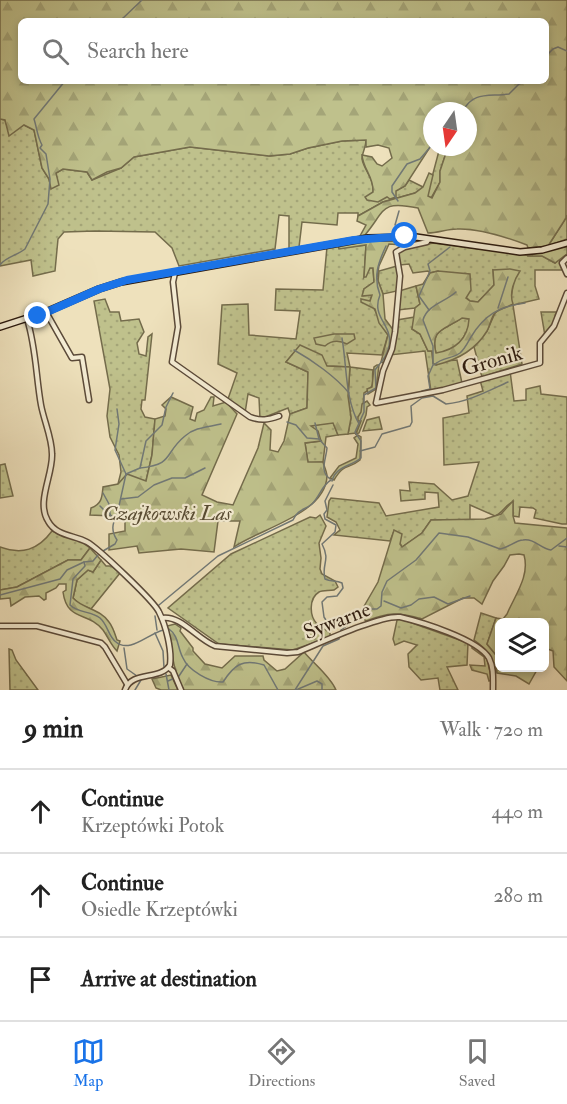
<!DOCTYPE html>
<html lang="en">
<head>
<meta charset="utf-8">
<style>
	:root { --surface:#fff; --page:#f6f6f6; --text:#222; --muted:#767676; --line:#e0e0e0; --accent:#1a73e8 }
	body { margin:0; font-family:"IM FELL Double Pica",serif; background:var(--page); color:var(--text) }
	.controls { position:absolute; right:18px; bottom:18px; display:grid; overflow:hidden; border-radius:9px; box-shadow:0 3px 9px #0003 }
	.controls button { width:54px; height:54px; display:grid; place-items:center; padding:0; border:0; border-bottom:2px solid var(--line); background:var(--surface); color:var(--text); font:30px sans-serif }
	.compass { position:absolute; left:423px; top:102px; width:54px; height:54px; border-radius:50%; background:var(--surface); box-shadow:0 3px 9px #0003; rotate:193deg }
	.stop { position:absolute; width:18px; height:18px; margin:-14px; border:4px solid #1a73e8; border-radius:50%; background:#fff }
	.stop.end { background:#1a73e8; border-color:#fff; box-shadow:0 2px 6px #0008 }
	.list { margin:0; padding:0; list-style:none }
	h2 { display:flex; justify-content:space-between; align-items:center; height:78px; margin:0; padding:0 24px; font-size:26px }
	h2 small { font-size:20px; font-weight:400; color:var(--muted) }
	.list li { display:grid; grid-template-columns:39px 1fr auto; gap:18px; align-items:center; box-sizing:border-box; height:84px; padding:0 24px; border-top:2px solid var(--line) }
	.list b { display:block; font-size:22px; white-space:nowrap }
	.list p { margin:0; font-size:20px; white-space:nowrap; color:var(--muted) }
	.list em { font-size:20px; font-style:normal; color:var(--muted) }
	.icon { flex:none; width:33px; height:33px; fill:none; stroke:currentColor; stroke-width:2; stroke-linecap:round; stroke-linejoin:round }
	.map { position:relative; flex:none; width:567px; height:690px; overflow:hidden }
	.search { position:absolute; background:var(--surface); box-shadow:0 3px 9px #0003; left:18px; right:18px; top:18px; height:66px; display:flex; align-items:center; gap:15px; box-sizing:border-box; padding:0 21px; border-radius:9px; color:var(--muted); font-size:22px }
	.sheet { height:330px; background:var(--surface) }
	nav { display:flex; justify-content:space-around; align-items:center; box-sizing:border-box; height:84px; border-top:2px solid var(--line); background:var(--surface); font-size:16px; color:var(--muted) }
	nav a { display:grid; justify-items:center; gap:3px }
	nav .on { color:var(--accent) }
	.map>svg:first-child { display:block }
	.grass { fill:url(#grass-dots); stroke:#746c4c; stroke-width:1.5 }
	.forest { fill:url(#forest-firs); stroke:#746c4c; stroke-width:1.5; fill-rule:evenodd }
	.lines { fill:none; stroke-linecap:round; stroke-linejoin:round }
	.stream { stroke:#717977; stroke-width:1.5 }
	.minor-casing { stroke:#5b4a39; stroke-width:7 }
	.secondary-casing { stroke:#2a180d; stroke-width:8 }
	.minor { stroke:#f4ecd3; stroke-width:4 }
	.secondary { stroke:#f4ecd3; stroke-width:5 }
	.route { stroke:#1a73e8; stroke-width:8 }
	.labels { text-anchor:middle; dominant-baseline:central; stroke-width:4.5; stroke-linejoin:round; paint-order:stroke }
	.street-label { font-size:21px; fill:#2a180d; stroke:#f4ecd3 }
	.park-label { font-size:21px; font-style:italic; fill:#574b33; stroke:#f4ecd3 }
</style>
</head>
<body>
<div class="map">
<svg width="567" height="690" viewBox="0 0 567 690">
	<defs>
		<pattern id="grass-dots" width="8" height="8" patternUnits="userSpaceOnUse" patternTransform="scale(1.5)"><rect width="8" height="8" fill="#bfc18c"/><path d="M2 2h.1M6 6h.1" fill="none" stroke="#a4a578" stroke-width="1.8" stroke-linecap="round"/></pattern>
		<pattern id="forest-firs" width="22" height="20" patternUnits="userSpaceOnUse" patternTransform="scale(1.5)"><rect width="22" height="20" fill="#bfc18c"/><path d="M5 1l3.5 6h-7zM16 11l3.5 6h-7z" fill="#a4a578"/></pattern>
	</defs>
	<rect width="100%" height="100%" fill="#eee1bc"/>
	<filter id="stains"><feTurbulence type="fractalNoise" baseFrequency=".00333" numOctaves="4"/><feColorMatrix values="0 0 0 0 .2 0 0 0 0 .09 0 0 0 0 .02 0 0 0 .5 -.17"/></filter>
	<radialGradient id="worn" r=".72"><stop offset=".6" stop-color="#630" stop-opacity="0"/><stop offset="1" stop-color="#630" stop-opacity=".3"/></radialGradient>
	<g class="grass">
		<path d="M 0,119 L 5,120 L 8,129 L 24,125 L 34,130 L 42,168 L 49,179 L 51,188 L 56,173 L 63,169 L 87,172 L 92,180 L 121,168 L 134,157 L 190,147 L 270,156 L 290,154 L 308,148 L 342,141 L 366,140 C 366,147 362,153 362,159 C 364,171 374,177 373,192 L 382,198 L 405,186 L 409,180 L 423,187 L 415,193 L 383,202 L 358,216 L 358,213 L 338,213 L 337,225 L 302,222 L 299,247 L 289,249 L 289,216 L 279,215 L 275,249 L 179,266 L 172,248 L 155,232 L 95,231 L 64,232 L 58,239 L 55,271 L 33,276 L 31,260 L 0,266 Z"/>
		<path d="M 440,147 L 448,147 L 440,171 L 440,182 L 431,198 L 427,196 Z"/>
		<path d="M 567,215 L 567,239 L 548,246 L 566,218 Z"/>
		<path d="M 433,243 L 527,255 L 529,256 L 543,256 L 555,263 L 559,259 L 562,270 L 535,270 L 535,286 L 539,299 L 513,305 L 522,364 L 482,377 L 474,347 L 487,331 L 495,313 L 511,298 L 514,280 L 493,270 L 494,285 L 478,302 L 470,301 L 438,271 L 430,273 L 428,271 L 413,273 L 409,264 L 400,265 L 398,253 L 401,250 Z"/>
		<path d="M 338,245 L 339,248 L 366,245 L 364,277 L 370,268 L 373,268 L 374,282 L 364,289 L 363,296 L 372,295 L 370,301 C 377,312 380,324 388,335 L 382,355 L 347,353 L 350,367 L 373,370 C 371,383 377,385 364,393 L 362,420 L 356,433 L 348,434 L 351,418 L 348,396 L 350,367 L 327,366 L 293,354 L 286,362 L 308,372 L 307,408 L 290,414 L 288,408 L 260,419 L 259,398 L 248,394 L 245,413 L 228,399 L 237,373 L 218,364 L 222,305 L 248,304 L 249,335 L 296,339 L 300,311 L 275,310 L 276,289 L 323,290 L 327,247 Z"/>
		<path d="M 397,266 L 399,275 L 397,291 L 383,294 L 378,281 L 379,271 Z"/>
		<path d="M 416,286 L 420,304 L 415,308 L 398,310 L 399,291 Z"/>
		<path d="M 105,299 L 110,312 L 119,312 L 121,321 L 139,319 L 144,332 L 137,343 L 139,354 L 146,356 L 148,337 L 152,334 L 145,400 L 142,400 L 141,409 L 145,417 L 155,419 L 152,455 L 146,481 L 118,484 L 121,472 L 119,455 L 110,437 L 107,416 L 110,389 L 94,301 Z"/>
		<path d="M 541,312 L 557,312 L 552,327 L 545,336 Z"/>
		<path d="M 415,317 L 412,329 L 420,334 L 428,351 L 432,351 L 433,363 L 436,365 L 445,361 L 457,360 L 462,383 L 431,391 L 425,351 L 390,355 L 397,320 Z"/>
		<path d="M 462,318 L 470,319 C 469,330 461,345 450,351 C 446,353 440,353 436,354 C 430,329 443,331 462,318 Z"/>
		<path d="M 510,371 L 514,401 L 526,400 L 526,389 L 540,386 L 541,394 L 567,397 L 567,524 L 562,524 L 534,518 L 536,510 L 533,508 L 520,507 L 519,517 L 513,516 L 513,502 C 506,504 503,513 495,516 L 470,505 L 470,520 L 431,520 L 422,533 L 402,547 L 394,531 L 390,541 L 334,535 L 340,530 L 336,522 L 327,517 L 329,501 L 331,498 L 379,503 L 386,516 L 439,507 L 438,493 L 425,492 L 425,499 L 401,501 L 400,490 L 410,491 L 409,482 L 434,484 L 452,500 L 468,496 L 479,462 L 444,465 L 443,418 L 469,413 L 467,396 L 483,391 L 480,380 Z"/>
		<path d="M 379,417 L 382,429 L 363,431 L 367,420 Z"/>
		<path d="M 333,422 L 338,435 L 326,437 L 323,462 L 308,463 L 305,443 L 321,441 L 310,426 Z"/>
		<path d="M 5,464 L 13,496 L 0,498 L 0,465 Z"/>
		<path d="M 320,515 L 326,526 L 319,543 L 321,558 L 320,569 L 322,574 L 335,581 L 338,587 L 334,590 C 329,591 323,590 319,592 C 309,598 309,616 317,624 C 321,627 326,630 330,633 L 330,637 L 293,650 L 219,644 L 168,608 L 231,554 L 310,517 L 316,518 Z"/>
		<path d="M 52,531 L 80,541 L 90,548 L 81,560 L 68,560 L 17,587 L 0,590 L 0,547 C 22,555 38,550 52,531 Z"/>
		<path d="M 101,560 L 106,566 L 111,566 L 120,573 L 91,609 L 79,604 L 73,598 L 77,580 L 88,570 L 93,572 Z"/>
		<path d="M 481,613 L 496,618 L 487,644 L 496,655 L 496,673 C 493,657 487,649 474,640 Z"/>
		<path d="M 401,619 L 468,643 L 467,665 L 447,667 L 458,690 L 440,690 L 438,678 L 421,680 L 409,667 L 408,654 L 417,645 L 404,641 L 395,645 L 393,639 L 397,620 Z"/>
		<path d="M 9,649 L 12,650 L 16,660 L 38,690 L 10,690 Z"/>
	</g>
	<g class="forest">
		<path d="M 0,0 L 567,0 L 566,218 L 548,246 L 528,248 L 527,245 C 506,237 480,228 457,229 C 447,229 438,233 428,233 L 418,208 C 380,200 386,210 365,235 L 360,236 L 366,225 L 357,221 L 358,216 L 383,202 L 415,193 L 423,187 L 429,173 L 433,175 L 428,196 L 432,198 L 440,182 L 440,171 L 448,147 L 468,147 L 468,111 L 432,111 L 432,144 L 405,186 L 396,191 L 396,197 L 390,199 L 387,197 L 378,202 L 367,200 L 365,197 L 373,192 C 374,177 363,169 362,155 L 372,157 L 377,164 L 382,166 L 392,158 L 389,148 L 378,145 L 366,147 L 366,140 L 342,141 L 308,148 L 290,154 L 269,156 L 190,147 L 134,157 L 121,168 L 107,172 L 92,180 L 87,172 L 63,169 L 56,173 L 59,185 L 51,189 L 49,179 L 42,168 L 34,130 L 24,125 L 9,136 L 5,120 L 0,119 ZM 21,21 L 546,21 L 546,81 L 21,81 Z"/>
		<path d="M 378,239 L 424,240 L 403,245 L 389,244 L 379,266 L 377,278 L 383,294 L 385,319 L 394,331 L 388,354 L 384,363 L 381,362 L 388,335 L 379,323 L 375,309 L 361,302 L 361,299 L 370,301 L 372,295 L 362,296 L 364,289 L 374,282 L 373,268 L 370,268 L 366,277 L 364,277 L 366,245 L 339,249 L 338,245 Z"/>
		<path d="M 567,245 L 567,254 L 555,263 L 542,256 L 527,256 Z"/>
		<path d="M 510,269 L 520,271 C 514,280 509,293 513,304 C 508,307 499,309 495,313 C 491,317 490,326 487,331 C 475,351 457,360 436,365 L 433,363 L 432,351 L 428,351 L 420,334 L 412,329 L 415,308 L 420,304 L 416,286 L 423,284 L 430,273 L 438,271 L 470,274 L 471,290 L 466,298 L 470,301 L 478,302 L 494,285 L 493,270 ZM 462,318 L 469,319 C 468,339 455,350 436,353 C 430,329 444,330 462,318 Z"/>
		<path d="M 334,334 L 354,334 L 355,339 L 347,344 C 339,340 332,340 325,346 L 316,344 L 314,338 Z"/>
		<path d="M 300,345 L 322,355 L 327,366 L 350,367 L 348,396 L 351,418 L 348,434 L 338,435 L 333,423 L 311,426 L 318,431 L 321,441 L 305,443 L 308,462 L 323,462 C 324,466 327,472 327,476 C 326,514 259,529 234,547 L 240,521 L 218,521 L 214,552 L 181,549 L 139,553 L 137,546 L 109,550 L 109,534 L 125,531 L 125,519 L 114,516 L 90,515 L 91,508 C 102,504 102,497 103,487 L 118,484 L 127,474 L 146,481 L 152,455 L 155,419 L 165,416 L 166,409 L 162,405 L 171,397 L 193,407 L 190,419 L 195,421 L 197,413 L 204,410 L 211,397 L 214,397 L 213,406 L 226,402 L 237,414 L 202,495 L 217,502 L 233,505 L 258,448 L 264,423 L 271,430 L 270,450 L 278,452 L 284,441 L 290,414 L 307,408 L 308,372 L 286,362 Z"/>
		<path d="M 377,365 L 379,365 L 376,389 L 368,394 L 367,389 L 372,387 L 374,367 Z"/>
		<path d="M 367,401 L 370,405 L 367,407 L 366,415 L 359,433 L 356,434 L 361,421 L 358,421 L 358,417 L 361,412 L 362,404 Z"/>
		<path d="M 358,435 L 361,437 L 360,460 C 348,470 345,462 334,480 L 330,478 L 339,466 L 356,458 L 358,444 L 354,438 Z"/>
		<path d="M 513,501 L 513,516 L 515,523 L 567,528 L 567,681 L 554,667 L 553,651 L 545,648 L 544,622 L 500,622 L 500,668 L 538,668 L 529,684 L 516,676 L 497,673 L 496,655 L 487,644 L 496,618 L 503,619 L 507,614 C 515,595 530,576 524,555 L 519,554 L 510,555 L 504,566 L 493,581 L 482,604 L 474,598 L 463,598 L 422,619 C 398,612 389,612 366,621 L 359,615 L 378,582 L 394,530 L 402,534 L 400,544 L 402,547 L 422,533 L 431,520 L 485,519 L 501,514 Z"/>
		<path d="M 90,548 L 101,560 L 93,572 L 88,570 L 77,580 L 73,598 C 83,609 101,609 109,622 C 113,627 115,634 117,640 L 120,641 L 117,651 C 111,645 108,637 103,630 C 88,611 67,622 63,592 L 66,590 L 66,584 L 59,584 L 56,588 L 46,593 L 46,599 L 44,600 L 39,596 L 25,597 L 11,606 L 10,598 L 0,599 L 0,590 L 17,587 L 68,560 L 81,560 Z"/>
		<path d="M 175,624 L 181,628 L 180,631 L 193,648 L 193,651 L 205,664 L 222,668 L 235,656 L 263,656 L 264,660 L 277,671 L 285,669 L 304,652 C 314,664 330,676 336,690 L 184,690 C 172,672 172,647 167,626 Z"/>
		<path d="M 473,645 L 487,659 L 492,680 L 489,681 L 487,674 L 472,670 L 470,665 L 485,666 L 484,657 L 472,648 L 472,646 Z"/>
		<path d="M 171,675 L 178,690 L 161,690 L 156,688 L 152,679 Z"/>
	</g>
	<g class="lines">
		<g class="stream">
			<path d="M 120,21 L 142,0"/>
			<path d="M 546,56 L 553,49 L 558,47 L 567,51"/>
			<path d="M 463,111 C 473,91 489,97 509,94 L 519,84 L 526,81"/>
			<path d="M 398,201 L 392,192 L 392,186 L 407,164 L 420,159 L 432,145"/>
			<path d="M 395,225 L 399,211"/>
			<path d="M 0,265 C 5,257 18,255 25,249 L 48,204 L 50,179 L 46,154 L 40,148 L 42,145 C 37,136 37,128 34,119 L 65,81"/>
			<path d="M 498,308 L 508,277"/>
			<path d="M 429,310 L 419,296 L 430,271 L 428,264 L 450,247"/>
			<path d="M 342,338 C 347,367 345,399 359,424"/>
			<path d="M 294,350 C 312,360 336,377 349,393"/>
			<path d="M 434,365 C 442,357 452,359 460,353 C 465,349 468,342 471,337 C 484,315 500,306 525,303"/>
			<path d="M 421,394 L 422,391 L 430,389 L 428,376 L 433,365 L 433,346 L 423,320 C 427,305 445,302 456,292"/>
			<path d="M 117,409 L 119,424 L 115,450 L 126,474"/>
			<path d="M 287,422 L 296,425 L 307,438 L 319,439"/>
			<path d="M 315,423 L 319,439 L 327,448 C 326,460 319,471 330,479"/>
			<path d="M 360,451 L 375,447 L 382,434 L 410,426 L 412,422 L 411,406 L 422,398 L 433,396 L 446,404 C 468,402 488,391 508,382"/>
			<path d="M 140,468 C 175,464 163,454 185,436 C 195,427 209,427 221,424"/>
			<path d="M 332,481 C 336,466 350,467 361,458 L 361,441 L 355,432 L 364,412 L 364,395 L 376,388 L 375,370 C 380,363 386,358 388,350 C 396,325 370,319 380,295 C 373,277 378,263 386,246"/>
			<path d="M 103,493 L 109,504 L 110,514 L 113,519"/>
			<path d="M 121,499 L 138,497 L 154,485 L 172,478 L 185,478 L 205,468"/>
			<path d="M 100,506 L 109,515"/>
			<path d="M 559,546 L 567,547"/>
			<path d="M 103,551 L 115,544 L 117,540 C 111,531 112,524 117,515 L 126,474 L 140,468 L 146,441 L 162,425 L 166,407 L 173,393"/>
			<path d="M 84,562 L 93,561 L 98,555"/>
			<path d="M 0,595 L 60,579 L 67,570 L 84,562 L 85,566 L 73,579 L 70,605 C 78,613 91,611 100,618 C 108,625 108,636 116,642 C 131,655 152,629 169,629 C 179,636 177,647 183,658 C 188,670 210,683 223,682 C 234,665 243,658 264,665 L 278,690"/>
			<path d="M 384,601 L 401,608 L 411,605 L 419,599 L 434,597 L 448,604 L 470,596"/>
			<path d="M 159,605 L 218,556 L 293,520 C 298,509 305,510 312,504 C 320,496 322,485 331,480"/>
			<path d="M 155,616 L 157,630"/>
			<path d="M 331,628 L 324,617 L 322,602 L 327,597 L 337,596 L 343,588 L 342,583 C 336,580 331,582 325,579 C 321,564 331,561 322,544 L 335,532 L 336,525 L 325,519 L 324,514 L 327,510 L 325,501 L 333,485"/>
			<path d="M 155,633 L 163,651 L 164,668"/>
			<path d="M 124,648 L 127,669 L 137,676"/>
			<path d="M 166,674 L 169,690"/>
			<path d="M 168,681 L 179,676 L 187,664"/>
			<path d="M 135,690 L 141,680"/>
			<path d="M 295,690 L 323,646 L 339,639 L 341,630 L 371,609 L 377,609 L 381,606 L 382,592 L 387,581 L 416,560 L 439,533 L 468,537 L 500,549 C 508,548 516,540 523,540 C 534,538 541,549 551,550 L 567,538"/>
			<path d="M 296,690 L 317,681 L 322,684 L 322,690"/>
		</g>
		<defs>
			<g id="minor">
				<path d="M 429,239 L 427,242 L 405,247 L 396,252 L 400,276 L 395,332 L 392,349 L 383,371 L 376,403 L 443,390 L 540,363 L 540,343 L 554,326 L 567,293"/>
				<path d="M 567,258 L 562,263 L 567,274"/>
				<path d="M 175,273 L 173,282 L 178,327 L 172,362 L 250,417 C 261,421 268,420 279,416"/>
				<path d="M 46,312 L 72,358 L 82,357 L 89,400"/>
				<path d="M 27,319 C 36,347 36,377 41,405 C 44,421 52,438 52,454 C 53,475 36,502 48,521 C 56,536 74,535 87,542 C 98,548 154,601 159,612 C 166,626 172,650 170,665 C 160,681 132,670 125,690"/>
				<path d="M 162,618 C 181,615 197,639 215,646 L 287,653 L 298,652 C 320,643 380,615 400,617 C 421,622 478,639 489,658 C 494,668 493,679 493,690"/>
				<path d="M 0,626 L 37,626 L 101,643 L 105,647 L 127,684"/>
				<path d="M 169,668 L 173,671 L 181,690"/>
			</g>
			<path id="secondary" d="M 0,327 L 46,312 L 99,289 L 121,282 L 368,238 L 416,237 L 520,252 L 542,250 L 567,243"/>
		</defs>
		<use href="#minor" class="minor-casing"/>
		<use href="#secondary" class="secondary-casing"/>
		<use href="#minor" class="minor"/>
		<use href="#secondary" class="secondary"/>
	</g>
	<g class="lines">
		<path class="route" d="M 38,316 L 99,289 L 127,280 L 354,240 L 405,236"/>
	</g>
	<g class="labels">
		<g class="street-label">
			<text transform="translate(492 361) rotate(-16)">Gronik</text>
			<text transform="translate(337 621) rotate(-21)">Sywarne</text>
		</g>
		<g class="park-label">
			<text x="167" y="513">Czajkowski Las</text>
		</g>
	</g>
	<rect width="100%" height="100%" filter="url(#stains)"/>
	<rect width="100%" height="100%" fill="url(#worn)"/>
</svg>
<div class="controls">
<button><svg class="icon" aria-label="layers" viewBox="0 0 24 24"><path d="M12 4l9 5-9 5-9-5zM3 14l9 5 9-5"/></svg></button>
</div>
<svg class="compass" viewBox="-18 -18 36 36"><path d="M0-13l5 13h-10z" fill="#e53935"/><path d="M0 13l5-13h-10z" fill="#767676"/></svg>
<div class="stop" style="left:405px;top:236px"></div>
<div class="stop end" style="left:38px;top:316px"></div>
<div class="search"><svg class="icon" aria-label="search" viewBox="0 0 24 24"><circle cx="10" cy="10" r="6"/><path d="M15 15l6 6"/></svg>Search here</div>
</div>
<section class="sheet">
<h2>9 min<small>Walk · 720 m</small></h2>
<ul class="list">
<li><svg class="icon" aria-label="ahead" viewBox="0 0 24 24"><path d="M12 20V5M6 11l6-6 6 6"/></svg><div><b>Continue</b><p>Krzeptówki Potok</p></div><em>440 m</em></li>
<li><svg class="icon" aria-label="ahead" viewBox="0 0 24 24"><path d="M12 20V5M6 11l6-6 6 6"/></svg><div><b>Continue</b><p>Osiedle Krzeptówki</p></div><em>280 m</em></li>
<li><svg class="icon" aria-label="arrive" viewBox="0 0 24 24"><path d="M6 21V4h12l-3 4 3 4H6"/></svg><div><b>Arrive at destination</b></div></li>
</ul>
</section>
<nav>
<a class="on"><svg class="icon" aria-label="map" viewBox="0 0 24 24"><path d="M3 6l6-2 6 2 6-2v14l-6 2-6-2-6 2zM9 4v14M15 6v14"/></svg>Map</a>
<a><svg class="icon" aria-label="directions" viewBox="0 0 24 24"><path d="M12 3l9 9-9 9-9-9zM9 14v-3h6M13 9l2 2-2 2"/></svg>Directions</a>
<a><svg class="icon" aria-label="saved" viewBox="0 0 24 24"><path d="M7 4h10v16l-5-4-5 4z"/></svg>Saved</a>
</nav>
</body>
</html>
